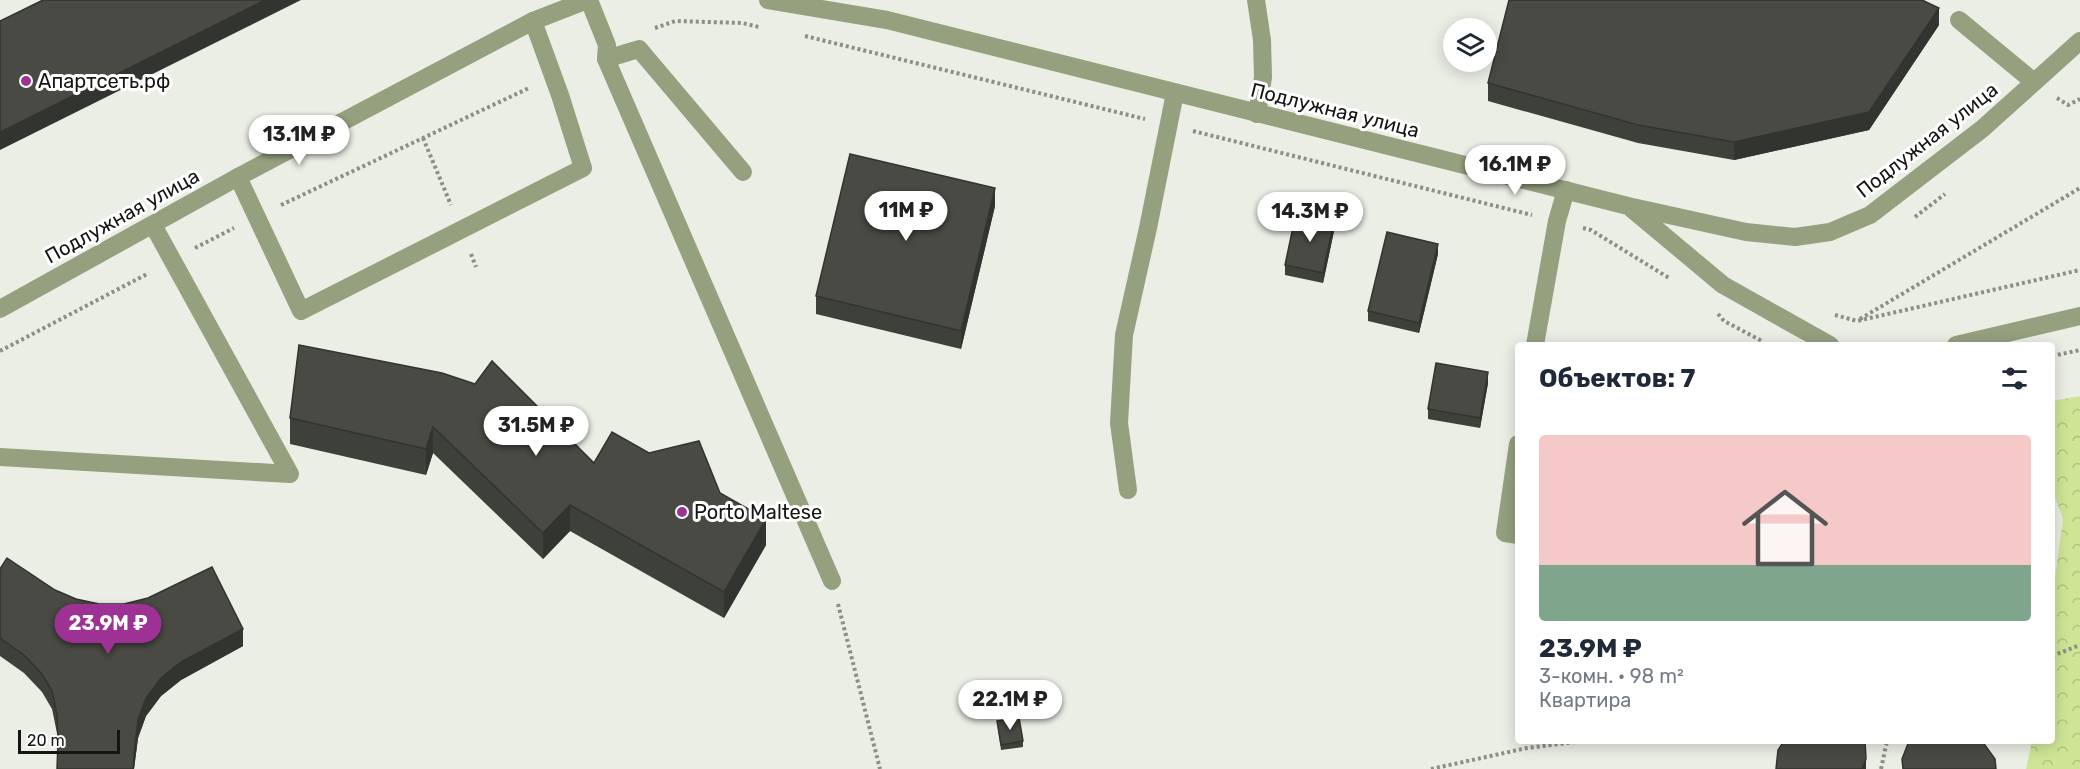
<!DOCTYPE html>
<html lang="ru">
<head>
<meta charset="utf-8">
<style>
	:root { --surface:#fff; --page:#f2f2f3; --text:#1f2937; --muted:#747a83; --accent:#9e3294 }
	body { margin:0; font-family:Rubik,sans-serif; background:var(--page); color:var(--text); height:100vh; display:flex; flex-direction:column; font-size:22px; white-space:nowrap }
	* { box-sizing:border-box; margin:0 }
	p { font-size:20px; color:var(--muted) }
	.icon { flex:none; width:33px; height:33px; fill:none; stroke:currentColor; stroke-width:2; stroke-linecap:round; stroke-linejoin:round }
	.map { position:relative; flex:1; overflow:hidden }
	.panel { position:absolute; left:1515px; top:342px; width:540px; height:402px; display:flex; flex-direction:column; background:var(--surface); border-radius:6px; box-shadow:0 3px 15px #0003 }
	.panel>* { flex:none }
	.tools { position:absolute; left:1443px; top:18px; display:grid; gap:12px }
	.tools a { display:grid; place-items:center; width:54px; height:54px; border-radius:50%; background:var(--surface); box-shadow:0 3px 15px #0003; font-size:30px }
	.scale { position:absolute; left:18px; bottom:15px; width:102px; box-sizing:border-box; padding-left:6px; border:3px solid #151613; border-top:0; font-size:16px; line-height:21px; white-space:nowrap; color:#151613; -webkit-text-stroke:4px #fff; paint-order:stroke }
	.price { position:absolute; translate:-50% -51px; padding:0 14px; border-radius:21px; background:#fff; color:#222; font-size:20px; line-height:39px; filter:drop-shadow(0 2px 3px #0008) }
	.price::after { content:''; position:absolute; left:50%; top:36px; width:18px; height:14px; margin-left:-9px; background:inherit; clip-path:polygon(0 0,100% 0,50% 100%) }
	.price.on { background:var(--accent); color:#fff }
	ul { padding:0; list-style:none }
	li { display:grid; align-content:center; gap:12px; height:318px; padding:0 24px }
	li span { display:grid; place-items:center; height:186px; border-radius:6px; color:#555 }
	li>.icon { margin-inline-start:auto }
	span .icon { width:108px; height:108px; fill:#fffc; stroke-width:1 }
	li b { font-size:26px }
	h2 { display:flex; justify-content:space-between; align-items:center; height:72px; padding:0 24px; font-size:26px }
	.map>svg:first-child { display:block }
</style>
</head>
<body>
<div class="map">
<svg width="2080" height="769" viewBox="0 0 2080 769">
	<defs>
		<pattern id="park-crowns" width="20" height="18" patternUnits="userSpaceOnUse" patternTransform="scale(1.5)"><rect width="20" height="18" fill="#cee596"/><path d="M2 6a3 3 0 1 1 6 0M12 15a3 3 0 1 1 6 0" fill="none" stroke="#b0c480"/></pattern>
	</defs>
	<rect width="100%" height="100%" fill="#eaeee4"/>
	<path fill="url(#park-crowns)" d="M 2080,396 L 2080,769 L 2026,769 L 2032,741 L 2052,741 L 2052,601 L 2063,519 L 2052,489 L 2052,401 Z"/>
	<g fill="none" stroke-linecap="round" stroke-linejoin="round">
		<g stroke="#8c8e87" stroke-width="4" stroke-dasharray="3 3" stroke-linecap="butt">
			<path d="M 655,28 L 675,21 L 742,23 L 759,27"/>
			<path d="M 805,36 L 1145,119"/>
			<path d="M 2057,98 L 2068,105 L 2080,99"/>
			<path d="M 1193,131 L 1532,215"/>
			<path d="M 423,138 L 451,205"/>
			<path d="M 281,205 L 529,88"/>
			<path d="M 1915,217 L 1945,194"/>
			<path d="M 1583,228 L 1591,230 L 1669,278"/>
			<path d="M 195,248 L 234,228"/>
			<path d="M 471,254 L 476,267"/>
			<path d="M 1718,314 L 1724,321 L 1762,341"/>
			<path d="M 1835,315 L 1857,321 L 2080,270"/>
			<path d="M 1860,319 L 2080,188"/>
			<path d="M 0,351 L 149,273"/>
			<path d="M 2052,356 L 2080,350"/>
			<path d="M 838,604 L 880,769"/>
			<path d="M 2052,656 L 2080,645"/>
			<path d="M 1431,769 L 1527,748 L 1583,741"/>
			<path d="M 1881,769 L 1887,741"/>
		</g>
		<g stroke="#95a07f" stroke-width="18">
			<path d="M 589,0 L 607,45 L 606,59 L 832,581"/>
			<path d="M 768,0 L 887,20 L 1628,206 L 1746,232 L 1795,237 L 1830,232 L 1870,215 L 1982,129 L 2080,41"/>
			<path d="M 1256,0 L 1262,40 L 1263,77 L 1257,114"/>
			<path d="M 1959,20 L 2034,82"/>
			<path d="M 606,59 L 639,49 L 743,172"/>
			<path d="M 238,177 L 301,311 L 583,168 L 560,95 L 533,21"/>
			<path d="M 1632,209 L 1723,285 L 1830,345"/>
			<path d="M 0,309 L 238,177 L 533,21 L 587,0"/>
			<path d="M 1535,345 L 1557,221 L 1566,190"/>
			<path d="M 1956,345 L 2080,316"/>
			<path d="M 1518,444 L 1505,533 L 1518,535"/>
			<path d="M 0,457 L 290,474 L 153,225"/>
			<path d="M 1128,490 L 1119,423 L 1124,335 L 1148,228 L 1175,93"/>
		</g>
	</g>
	<g fill="#3e403a">
		<path d="M 1939,25 L 1869,130 L 1734,160 L 1638,143 L 1488,101 L 1488,83 Z"/>
		<path d="M 995,206 L 961,349 L 816,314 L 816,296 Z"/>
		<path d="M 1334,231 L 1323,283 L 1285,275 L 1285,265 Z"/>
		<path d="M 1438,254 L 1419,333 L 1368,321 L 1368,311 Z"/>
		<path d="M 299,345 L 594,463 L 649,453 L 720,493 L 766,545 L 724,618 L 570,531 L 543,559 L 433,453 L 426,475 L 290,444 L 290,418 Z"/>
		<path d="M 1488,383 L 1480,428 L 1428,419 L 1428,409 Z"/>
		<path d="M 0,569 L 55,590 L 76,599 L 243,646 L 181,680 L 161,696 L 146,716 L 138,738 L 134,769 L 57,769 L 58,751 L 57,733 L 52,709 L 42,692 L 24,673 L 0,656 Z"/>
		<path d="M 997,721 L 1023,741 L 1023,747 L 1001,750 Z"/>
	</g>
	<g fill="#32342f">
		<path d="M 265,0 L 301,0 L 0,150 L 0,132 Z"/>
		<path d="M 1939,8 L 1939,25 L 1869,130 L 1734,160 L 1734,142 Z"/>
		<path d="M 995,188 L 995,206 L 961,349 L 961,331 Z"/>
		<path d="M 1334,221 L 1334,231 L 1323,283 L 1323,273 Z"/>
		<path d="M 1438,244 L 1438,254 L 1419,333 L 1419,323 Z"/>
		<path d="M 1488,372 L 1488,383 L 1480,428 L 1480,418 Z"/>
		<path d="M 433,427 L 433,453 L 426,475 L 426,449 Z"/>
		<path d="M 570,505 L 570,531 L 543,559 L 543,533 Z"/>
		<path d="M 766,519 L 766,545 L 724,618 L 724,592 Z"/>
		<path d="M 243,629 L 243,646 L 181,680 L 161,696 L 146,716 L 138,738 L 134,769 L 133,769 L 135,744 L 138,720 L 146,698 L 161,678 L 181,662 Z"/>
		<path d="M 1866,759 L 1866,769 L 1862,769 Z"/>
	</g>
	<g fill="#484a43" stroke="#32342f" stroke-width="1.5">
		<path d="M 43,0 L 265,0 L 0,132 L 0,21 Z"/>
		<path d="M 1509,0 L 1922,0 L 1939,8 L 1869,112 L 1734,142 L 1638,125 L 1488,83 Z"/>
		<path d="M 850,154 L 995,188 L 961,331 L 816,296 Z"/>
		<path d="M 1296,213 L 1334,221 L 1323,273 L 1285,265 Z"/>
		<path d="M 1387,232 L 1438,244 L 1419,323 L 1368,311 Z"/>
		<path d="M 299,345 L 442,373 L 475,384 L 492,361 L 594,463 L 612,432 L 649,453 L 699,441 L 720,493 L 766,519 L 724,592 L 570,505 L 543,533 L 433,427 L 426,449 L 290,418 Z"/>
		<path d="M 1436,363 L 1488,372 L 1480,418 L 1428,409 Z"/>
		<path d="M 7,558 L 55,590 L 76,599 L 99,604 L 124,604 L 148,598 L 212,567 L 243,629 L 181,662 L 161,678 L 146,698 L 138,720 L 135,744 L 133,769 L 57,769 L 58,741 L 57,715 L 52,691 L 42,674 L 24,655 L 0,638 L 0,569 Z"/>
		<path d="M 1019,718 L 1023,741 L 1001,745 L 997,721 Z"/>
		<path d="M 1784,741 L 1865,741 L 1866,759 L 1862,769 L 1776,769 L 1778,750 Z"/>
		<path d="M 1909,741 L 1982,741 L 1995,759 L 1996,769 L 1903,769 L 1902,759 Z"/>
	</g>
	<g fill="#9e3294" stroke="#fff" stroke-width="2">
		<circle cx="26" cy="81" r="6"/>
		<circle cx="682" cy="512" r="6"/>
	</g>
	<g text-anchor="middle" stroke-width="6" stroke-linejoin="round" paint-order="stroke">
		<g font-size="20" fill="#151613" stroke="#fff" text-anchor="start">
			<text x="38" y="88">Апартсеть.рф</text>
			<text x="694" y="519">Porto Maltese</text>
		</g>
		<g font-size="20" fill="#151613" stroke="#fff">
			<text transform="translate(1335 110) rotate(14)" y="7">Подлужная улица</text>
			<text transform="translate(1927 140) rotate(-38)" y="7">Подлужная улица</text>
			<text transform="translate(122 216) rotate(-29)" y="7">Подлужная улица</text>
		</g>
	</g>
</svg>
<div class="tools">
<a><svg class="icon" aria-label="layers" viewBox="0 0 24 24"><path d="M12 4l9 5-9 5-9-5zM3 14l9 5 9-5"/></svg></a>
</div>
<div class="scale">20 m</div>
<b class="price" style="left:299px;top:166px">13.1M ₽</b>
<b class="price" style="left:1515px;top:196px">16.1M ₽</b>
<b class="price" style="left:906px;top:242px">11M ₽</b>
<b class="price" style="left:1310px;top:243px">14.3M ₽</b>
<b class="price" style="left:536px;top:457px">31.5M ₽</b>
<b class="price on" style="left:108px;top:655px">23.9M ₽</b>
<b class="price" style="left:1010px;top:731px">22.1M ₽</b>
<section class="panel">
<h2>Объектов: 7<svg class="icon" aria-label="filters" viewBox="0 0 24 24"><path d="M4 7h16M4 17h16"/><circle cx="9" cy="7" r="2"/><circle cx="15" cy="17" r="2"/></svg></h2>
<ul>
<li><span style="background:linear-gradient(#f6c9c9 70%,#7fa58c 0)"><svg class="icon" aria-label="home" viewBox="0 0 24 24"><path d="M3 11l9-7 9 7M6 9v11h12V9"/></svg></span><div><b>23.9M ₽</b><p>3-комн. · 98 m²</p><p>Квартира</p></div></li>
</ul>
</section>
</div>
</body>
</html>
